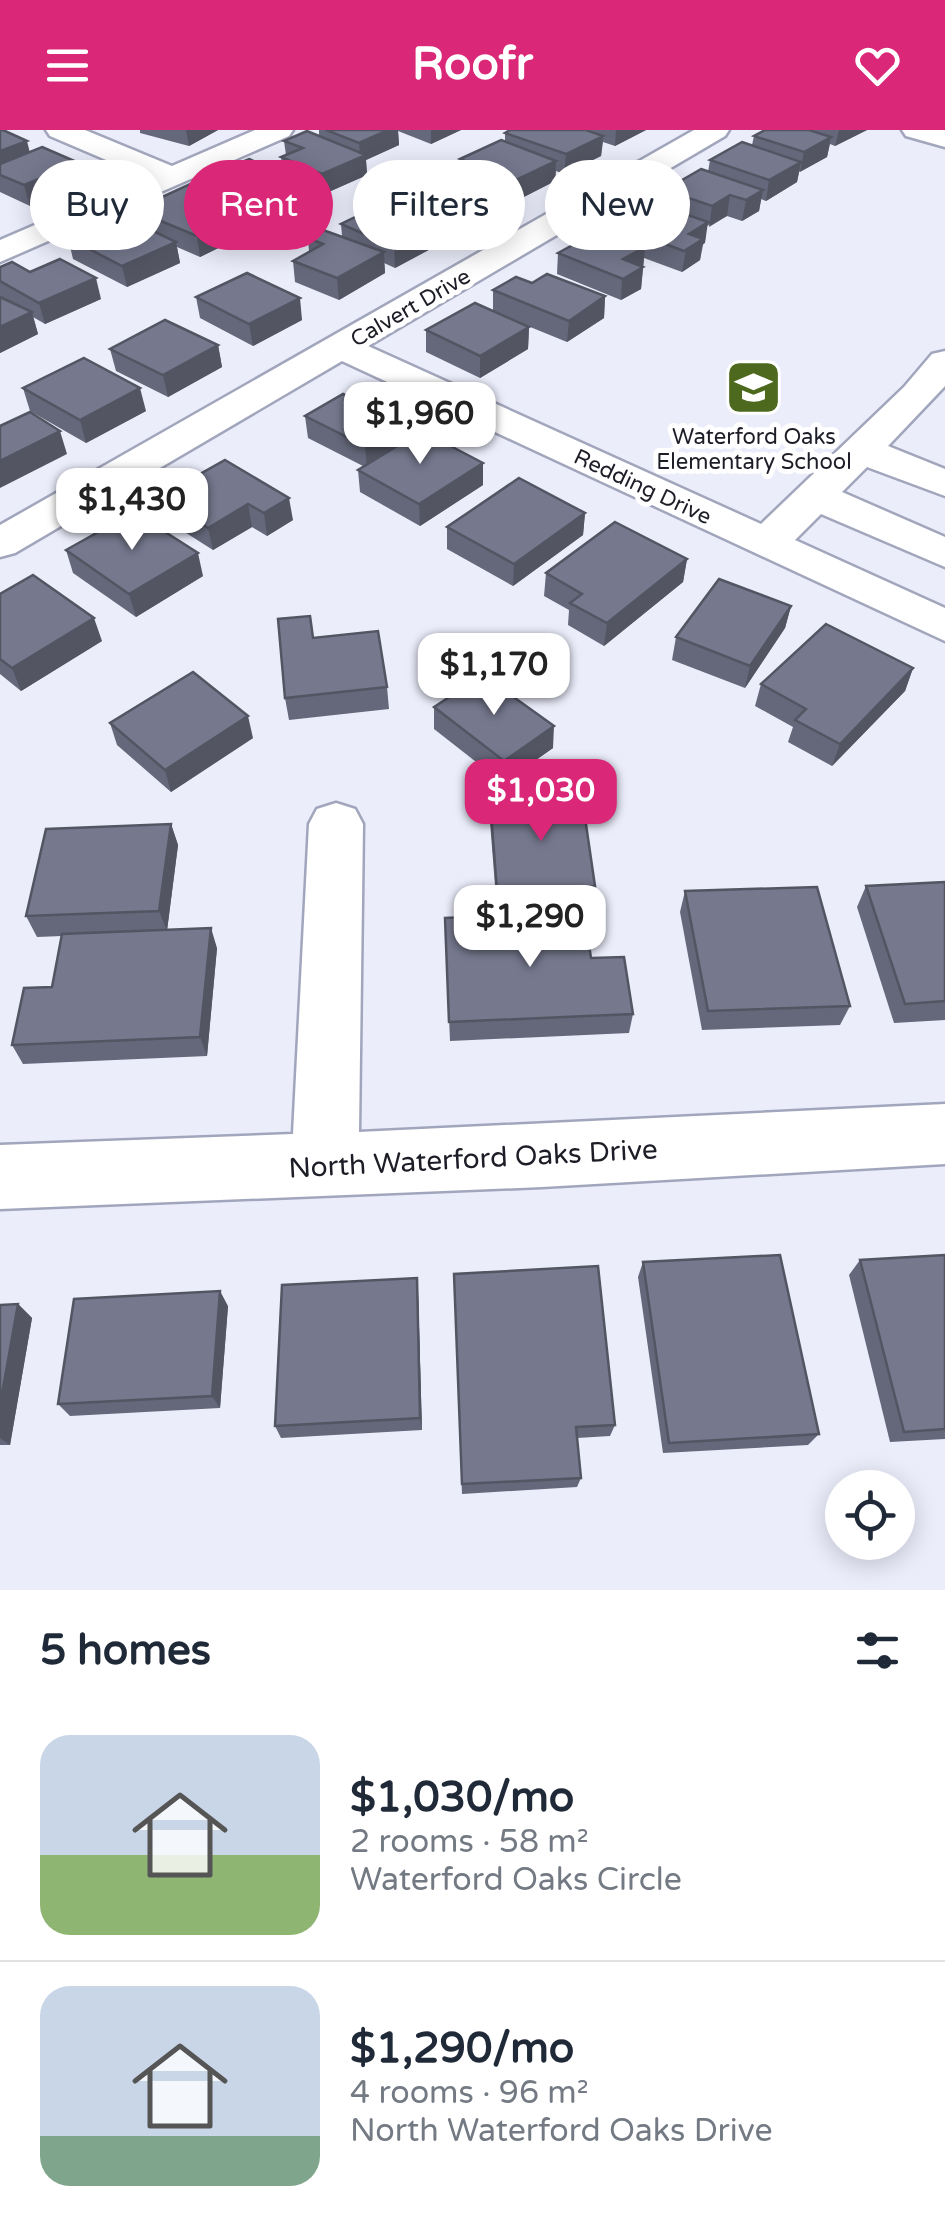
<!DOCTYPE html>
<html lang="en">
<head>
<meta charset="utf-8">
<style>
	:root { --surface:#fff; --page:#f6f6f7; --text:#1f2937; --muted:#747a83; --line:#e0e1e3; --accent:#db2777 }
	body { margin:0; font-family:"Varela Round",sans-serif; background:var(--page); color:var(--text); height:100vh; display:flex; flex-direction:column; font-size:38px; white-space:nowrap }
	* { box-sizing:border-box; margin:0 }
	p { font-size:32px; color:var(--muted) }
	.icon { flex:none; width:55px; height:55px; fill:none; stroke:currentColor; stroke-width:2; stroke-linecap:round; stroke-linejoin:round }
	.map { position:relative; height:1460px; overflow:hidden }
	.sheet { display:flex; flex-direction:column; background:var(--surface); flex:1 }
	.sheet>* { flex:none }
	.banner { position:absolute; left:30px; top:30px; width:885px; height:90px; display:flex; gap:20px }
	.tools { position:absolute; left:825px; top:1340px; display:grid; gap:20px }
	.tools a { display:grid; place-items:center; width:90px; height:90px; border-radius:50%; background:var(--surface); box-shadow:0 5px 25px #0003; font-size:50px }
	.price { position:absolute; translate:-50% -85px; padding:0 22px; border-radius:20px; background:#fff; color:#222; font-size:32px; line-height:65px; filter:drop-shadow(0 2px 5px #0008) }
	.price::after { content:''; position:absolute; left:50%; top:60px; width:30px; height:22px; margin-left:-15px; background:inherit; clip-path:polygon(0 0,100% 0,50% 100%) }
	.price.current { background:var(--accent); color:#fff }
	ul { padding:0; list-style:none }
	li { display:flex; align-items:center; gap:30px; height:250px; padding:0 40px }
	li+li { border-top:2px solid var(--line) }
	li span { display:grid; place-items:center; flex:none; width:280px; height:200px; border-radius:30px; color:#555 }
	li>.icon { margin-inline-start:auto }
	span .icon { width:120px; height:120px; fill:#fffc; stroke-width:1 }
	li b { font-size:42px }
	h2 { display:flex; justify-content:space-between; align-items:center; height:120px; padding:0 40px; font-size:42px }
	.pill { padding:0 35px; border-radius:45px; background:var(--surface); box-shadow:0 5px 25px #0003; font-size:35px; line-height:90px }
	.pill.current { background:var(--accent); color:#fff }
	header { display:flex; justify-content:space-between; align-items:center; height:130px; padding:0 40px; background:var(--accent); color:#fff; font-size:45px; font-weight:700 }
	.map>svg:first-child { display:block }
</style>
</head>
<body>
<header><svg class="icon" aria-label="menu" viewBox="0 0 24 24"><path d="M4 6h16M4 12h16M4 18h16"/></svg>Roofr<svg class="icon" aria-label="heart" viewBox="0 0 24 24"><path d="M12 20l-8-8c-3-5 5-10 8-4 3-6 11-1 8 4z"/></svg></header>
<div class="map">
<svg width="945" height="1460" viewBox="0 0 945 1460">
	<rect width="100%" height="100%" fill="#ebedfb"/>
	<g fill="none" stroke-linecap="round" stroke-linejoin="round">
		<defs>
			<g id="minor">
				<path d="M 46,0 L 85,0 L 172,36 L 255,0 L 293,0 L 289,6 L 0,132 L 0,110 L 146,47 L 50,6 Z"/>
				<path d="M 694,0 L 729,0 L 725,6 L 368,216 L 761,394 L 904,257 L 932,224 L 945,221 L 945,256 L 888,316 L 945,339 L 945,366 L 867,337 L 842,362 L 945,407 L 945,437 L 821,384 L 795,410 L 945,478 L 945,511 L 342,231 L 15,423 L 0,427 L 0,395 Z"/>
				<path d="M 902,0 L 945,0 L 945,17 L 906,6 Z"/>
				<path d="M 336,673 L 355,679 L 363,694 L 359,1002 L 945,974 L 945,1034 L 542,1057 L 0,1079 L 0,1015 L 293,1004 L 309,694 L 317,679 Z"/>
			</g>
		</defs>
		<use href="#minor" stroke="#a2a6bc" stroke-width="5"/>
		<use href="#minor" fill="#fff" fill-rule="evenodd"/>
	</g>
	<g fill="#65687a">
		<path d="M 0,0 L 30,22 L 84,53 L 30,76 L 0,62 Z"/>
		<path d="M 140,0 L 218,0 L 189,16 L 140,3 Z"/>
		<path d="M 319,0 L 461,0 L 431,14 L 398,1 L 399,15 L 366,30 L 367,45 L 324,64 L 285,48 L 287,64 L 278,68 L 280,81 L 256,91 L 254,90 L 255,100 L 200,127 L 177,117 L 180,133 L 127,157 L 73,129 L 68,108 L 137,93 L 134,80 L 205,60 L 203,48 L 283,43 L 281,27 L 286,25 L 284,11 L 319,7 Z"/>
		<path d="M 510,0 L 646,0 L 615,16 L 603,12 L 601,26 L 564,44 L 556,41 L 555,51 L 516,71 L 460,49 L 460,29 L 505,12 L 505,3 Z"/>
		<path d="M 765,0 L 867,0 L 835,16 L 830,14 L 827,27 L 799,42 L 797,52 L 766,71 L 761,69 L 759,81 L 742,91 L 727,86 L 707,96 L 700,130 L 682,142 L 644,128 L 641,159 L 621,170 L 557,144 L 558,123 L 605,102 L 606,92 L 663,76 L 665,60 L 708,42 L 710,30 L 752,15 L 754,6 Z"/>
		<path d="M 392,60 L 495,64 L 495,85 L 454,105 L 438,99 L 438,115 L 395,138 L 384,133 L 385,143 L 339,170 L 295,152 L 293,131 L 309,122 L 308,108 L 342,106 L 341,94 L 393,76 Z"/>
		<path d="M 0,137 L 30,142 L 101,169 L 45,194 L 33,187 L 38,204 L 0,223 Z"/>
		<path d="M 532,153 L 605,166 L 604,188 L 567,212 L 513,190 L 529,197 L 528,219 L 480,248 L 426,222 L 426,200 L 493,181 L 493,160 Z"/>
		<path d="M 196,167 L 302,190 L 253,216 L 200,188 Z"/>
		<path d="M 218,215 L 222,237 L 168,267 L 116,241 L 110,219 Z"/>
		<path d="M 23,258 L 146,281 L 86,313 L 30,281 Z"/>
		<path d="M 305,286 L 402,292 L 403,312 L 483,333 L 483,355 L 420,396 L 360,362 L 358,340 L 363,336 L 308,308 Z"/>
		<path d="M 225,330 L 293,390 L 267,406 L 252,397 L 213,420 L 164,389 L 159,367 Z"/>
		<path d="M 585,383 L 583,405 L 513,456 L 447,419 L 447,397 Z"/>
		<path d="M 66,420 L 203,446 L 136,487 L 73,443 Z"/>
		<path d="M 687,429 L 683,452 L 604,516 L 568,495 L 569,480 L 544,466 L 546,443 Z"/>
		<path d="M 0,464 L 102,511 L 21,561 L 0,544 Z"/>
		<path d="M 791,476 L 785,498 L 745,558 L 672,530 L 676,507 Z"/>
		<path d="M 313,508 L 387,557 L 389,579 L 289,590 L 285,568 Z"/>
		<path d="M 913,538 L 905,561 L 832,636 L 788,612 L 793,597 L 755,576 L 761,554 Z"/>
		<path d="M 434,577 L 553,618 L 503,653 L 434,599 Z"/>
		<path d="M 110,593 L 253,608 L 171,662 L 117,615 Z"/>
		<path d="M 490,671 L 595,756 L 593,777 L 497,781 L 490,692 Z"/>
		<path d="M 171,694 L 178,715 L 167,800 L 217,818 L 207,926 L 23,934 L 12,915 L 52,857 L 62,806 L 37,807 L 26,786 Z"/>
		<path d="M 945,752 L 945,890 L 894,893 L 857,777 L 866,756 Z"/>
		<path d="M 685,761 L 850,876 L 840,895 L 702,900 L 680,782 Z"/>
		<path d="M 445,788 L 591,828 L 633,884 L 629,903 L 450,911 Z"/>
		<path d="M 945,1125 L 945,1309 L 890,1312 L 849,1145 L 860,1130 Z"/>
		<path d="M 643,1132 L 819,1304 L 808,1315 L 663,1323 L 638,1147 Z"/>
		<path d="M 454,1144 L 615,1295 L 610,1306 L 577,1308 L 581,1348 L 577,1357 L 462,1364 Z"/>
		<path d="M 418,1162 L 422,1300 L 281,1308 L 275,1296 Z"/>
		<path d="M 18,1174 L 32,1188 L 10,1315 L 0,1315 L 0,1175 Z"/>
		<path d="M 228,1176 L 220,1278 L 70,1286 L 58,1274 Z"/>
	</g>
	<g fill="#535563">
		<path d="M 186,0 L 218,0 L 189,16 Z"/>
		<path d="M 388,0 L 398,0 L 399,15 L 366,30 L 367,45 L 324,64 L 322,44 L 360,27 L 359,13 Z"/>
		<path d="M 431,0 L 461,0 L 431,14 Z"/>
		<path d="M 616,0 L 646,0 L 615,16 Z"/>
		<path d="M 839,0 L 867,0 L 835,16 Z"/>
		<path d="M 603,6 L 601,26 L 564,44 L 566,24 Z"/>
		<path d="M 831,7 L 827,27 L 800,42 L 804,22 Z"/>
		<path d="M 27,11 L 32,31 L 0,43 L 0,21 Z"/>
		<path d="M 556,31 L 555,51 L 516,71 L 516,50 Z"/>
		<path d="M 801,32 L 797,52 L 766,71 L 769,50 Z"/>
		<path d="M 79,33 L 84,53 L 30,76 L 24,55 Z"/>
		<path d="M 284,44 L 287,64 L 278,68 L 280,81 L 256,91 L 254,70 L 262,53 Z"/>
		<path d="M 763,60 L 759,81 L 742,91 L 746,70 Z"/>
		<path d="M 495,64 L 495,85 L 454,105 L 453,85 Z"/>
		<path d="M 730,65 L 727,86 L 709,97 L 712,76 Z"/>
		<path d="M 252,79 L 255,100 L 200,127 L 197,106 Z"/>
		<path d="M 708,92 L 705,113 L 702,115 L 700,130 L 682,142 L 689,104 Z"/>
		<path d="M 438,94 L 438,115 L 395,138 L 394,117 Z"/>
		<path d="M 176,112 L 180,133 L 127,157 L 122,136 Z"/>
		<path d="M 645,117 L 641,159 L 621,170 L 623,129 Z"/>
		<path d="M 384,122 L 385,143 L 339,170 L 337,148 Z"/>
		<path d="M 96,148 L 101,169 L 45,194 L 39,173 Z"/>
		<path d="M 605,166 L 604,188 L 567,212 L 569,191 Z"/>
		<path d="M 300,168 L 302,190 L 253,216 L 249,194 Z"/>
		<path d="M 32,182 L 38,204 L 0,223 L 0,197 Z"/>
		<path d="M 529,197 L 528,219 L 480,248 L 480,226 Z"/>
		<path d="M 218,215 L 222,237 L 168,267 L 163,245 Z"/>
		<path d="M 140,258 L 146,281 L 86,313 L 80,290 Z"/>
		<path d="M 402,292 L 403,314 L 367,338 L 365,316 Z"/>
		<path d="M 60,301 L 67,324 L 0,358 L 0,331 Z"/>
		<path d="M 483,333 L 483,355 L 420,396 L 419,374 Z"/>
		<path d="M 289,368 L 293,390 L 267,406 L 264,383 Z"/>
		<path d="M 248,374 L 252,397 L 213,420 L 208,398 Z"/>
		<path d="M 585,383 L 583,405 L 513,456 L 514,434 Z"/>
		<path d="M 198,423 L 203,446 L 136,487 L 129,464 Z"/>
		<path d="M 687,429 L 683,452 L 604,516 L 607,493 Z"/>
		<path d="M 791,476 L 785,498 L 745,558 L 750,536 Z"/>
		<path d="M 94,488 L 102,511 L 21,561 L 12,538 Z"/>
		<path d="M 913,538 L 905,561 L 832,636 L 840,614 Z"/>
		<path d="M 248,586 L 253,608 L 171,662 L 165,640 Z"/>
		<path d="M 554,596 L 553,618 L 503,653 L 504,631 Z"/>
		<path d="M 171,694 L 178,715 L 167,801 L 159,781 Z"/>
		<path d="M 211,798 L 217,818 L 207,926 L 200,907 Z"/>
		<path d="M 417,1148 L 418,1162 L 422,1300 L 420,1288 Z"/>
		<path d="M 220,1161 L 228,1176 L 220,1278 L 212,1266 Z"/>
		<path d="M 18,1174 L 32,1188 L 10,1315 L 0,1308 L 0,1275 Z"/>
	</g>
	<g fill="#76798e" stroke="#535563" stroke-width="2.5">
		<path d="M 0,0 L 3,0 L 27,11 L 0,21 Z"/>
		<path d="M 326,0 L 388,0 L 359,13 Z"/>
		<path d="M 510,0 L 586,0 L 603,6 L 566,24 L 505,3 Z"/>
		<path d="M 765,0 L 809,0 L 831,7 L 804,22 L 754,6 Z"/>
		<path d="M 307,1 L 366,25 L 322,44 L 281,27 L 303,18 L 284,11 Z"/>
		<path d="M 501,10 L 556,31 L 516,50 L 460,29 Z"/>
		<path d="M 742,12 L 801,32 L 769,50 L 710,30 Z"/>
		<path d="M 42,17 L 79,33 L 24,55 L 0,45 L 0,34 Z"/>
		<path d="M 249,29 L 284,44 L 262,53 L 277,60 L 254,70 L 203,48 Z"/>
		<path d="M 701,39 L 763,60 L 746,70 L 730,65 L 712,76 L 665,60 Z"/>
		<path d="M 434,40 L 495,64 L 453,85 L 392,60 Z"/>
		<path d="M 190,54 L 252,79 L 197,106 L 134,80 Z"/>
		<path d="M 645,70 L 708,92 L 689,104 L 703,109 L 684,121 L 606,92 Z"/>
		<path d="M 384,73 L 438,94 L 394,117 L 341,94 Z"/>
		<path d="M 122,86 L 176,112 L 122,136 L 68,108 Z"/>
		<path d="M 323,100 L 384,122 L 337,148 L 293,131 L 323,114 L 308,108 Z"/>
		<path d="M 600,100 L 645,117 L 623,129 L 643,137 L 623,149 L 558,123 Z"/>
		<path d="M 60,129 L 96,148 L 39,173 L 0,151 L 0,137 L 12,132 L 30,142 Z"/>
		<path d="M 247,143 L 300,168 L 249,194 L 196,167 Z"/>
		<path d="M 547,144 L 605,166 L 569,191 L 493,160 L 516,147 L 532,153 Z"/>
		<path d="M 0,167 L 32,182 L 0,197 Z"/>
		<path d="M 475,173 L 529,197 L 480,226 L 426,200 Z"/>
		<path d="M 165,190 L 218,215 L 163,245 L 110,219 Z"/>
		<path d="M 84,228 L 140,258 L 80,290 L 23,258 Z"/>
		<path d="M 343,264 L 402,292 L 365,316 L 305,286 Z"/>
		<path d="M 30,282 L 60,301 L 0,331 L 0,296 Z"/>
		<path d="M 422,301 L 483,333 L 419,374 L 358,340 Z"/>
		<path d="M 225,330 L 289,368 L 264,383 L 248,374 L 208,398 L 159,367 Z"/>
		<path d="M 519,348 L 585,383 L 514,434 L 447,397 Z"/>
		<path d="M 134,382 L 198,423 L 129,464 L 66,420 Z"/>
		<path d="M 615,392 L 687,429 L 607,493 L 570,473 L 582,464 L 546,443 Z"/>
		<path d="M 33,445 L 94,488 L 12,538 L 0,529 L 0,464 Z"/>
		<path d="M 719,449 L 791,476 L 750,536 L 676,507 Z"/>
		<path d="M 310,486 L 313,508 L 378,501 L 387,557 L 285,568 L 278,489 Z"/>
		<path d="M 826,494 L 913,538 L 840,614 L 795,590 L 806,579 L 761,554 Z"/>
		<path d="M 193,542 L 248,586 L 165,640 L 110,593 Z"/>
		<path d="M 483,545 L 554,596 L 504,631 L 434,577 Z"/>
		<path d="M 582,667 L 595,756 L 497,760 L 490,670 Z"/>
		<path d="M 171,694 L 159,781 L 26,786 L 46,699 Z"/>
		<path d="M 945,752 L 945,871 L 905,874 L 866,756 Z"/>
		<path d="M 817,757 L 850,876 L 708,881 L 685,761 Z"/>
		<path d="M 584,782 L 591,828 L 624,827 L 633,884 L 449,892 L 445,788 Z"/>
		<path d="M 211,798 L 200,907 L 12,915 L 24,858 L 52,857 L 62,804 Z"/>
		<path d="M 780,1125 L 819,1304 L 669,1313 L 643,1132 Z"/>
		<path d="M 945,1125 L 945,1299 L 904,1302 L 860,1130 Z"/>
		<path d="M 598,1136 L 615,1295 L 576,1297 L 581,1348 L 462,1354 L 454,1144 Z"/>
		<path d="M 417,1148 L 420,1288 L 275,1296 L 282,1155 Z"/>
		<path d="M 220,1161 L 212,1266 L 58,1274 L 74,1169 Z"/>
		<path d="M 18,1174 L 0,1275 L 0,1175 Z"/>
	</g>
	<defs>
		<symbol id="school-square" viewBox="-11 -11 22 22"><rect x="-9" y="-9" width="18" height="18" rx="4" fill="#4c691d" stroke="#fff"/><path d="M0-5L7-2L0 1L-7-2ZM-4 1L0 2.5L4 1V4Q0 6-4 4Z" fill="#fff"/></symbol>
	</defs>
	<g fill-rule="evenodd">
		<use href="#school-square" x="722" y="226" width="63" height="63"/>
	</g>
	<g text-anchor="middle" stroke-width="10" stroke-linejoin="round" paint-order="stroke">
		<g font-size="22" fill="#1c1d26" stroke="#fff">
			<text transform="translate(410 177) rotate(-30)" y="8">Calvert Drive</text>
			<text transform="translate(643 356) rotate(25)" y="8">Redding Drive</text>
		</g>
		<g font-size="22" fill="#1c1d26" stroke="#fff">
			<text x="754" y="314">Waterford Oaks<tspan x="754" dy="25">Elementary School</tspan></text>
		</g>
		<g font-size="28" fill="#1c1d26" stroke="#fff">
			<text transform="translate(473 1028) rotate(-3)" y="10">North Waterford Oaks Drive</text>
		</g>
	</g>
</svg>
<div class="tools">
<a><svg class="icon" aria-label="locate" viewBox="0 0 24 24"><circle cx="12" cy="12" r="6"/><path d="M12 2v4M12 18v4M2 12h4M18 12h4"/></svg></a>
</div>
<b class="price" style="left:420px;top:337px">$1,960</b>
<b class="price" style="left:132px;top:423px">$1,430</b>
<b class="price" style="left:494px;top:588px">$1,170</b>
<b class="price current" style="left:541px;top:714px">$1,030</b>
<b class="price" style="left:530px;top:840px">$1,290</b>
<div class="banner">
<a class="pill">Buy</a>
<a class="pill current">Rent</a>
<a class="pill">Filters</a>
<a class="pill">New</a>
</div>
</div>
<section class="sheet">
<h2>5 homes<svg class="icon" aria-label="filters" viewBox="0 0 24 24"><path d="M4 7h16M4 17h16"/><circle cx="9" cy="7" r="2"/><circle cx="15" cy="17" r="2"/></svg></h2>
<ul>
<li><span style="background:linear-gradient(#c9d6e8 60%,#8fb573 0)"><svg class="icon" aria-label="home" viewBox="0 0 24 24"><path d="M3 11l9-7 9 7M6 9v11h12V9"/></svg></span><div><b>$1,030/mo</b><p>2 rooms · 58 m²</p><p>Waterford Oaks Circle</p></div></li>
<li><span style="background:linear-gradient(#c9d6e8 75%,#7fa58c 0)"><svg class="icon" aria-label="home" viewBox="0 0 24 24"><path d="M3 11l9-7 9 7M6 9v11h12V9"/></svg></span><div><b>$1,290/mo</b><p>4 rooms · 96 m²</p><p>North Waterford Oaks Drive</p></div></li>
</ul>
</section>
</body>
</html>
